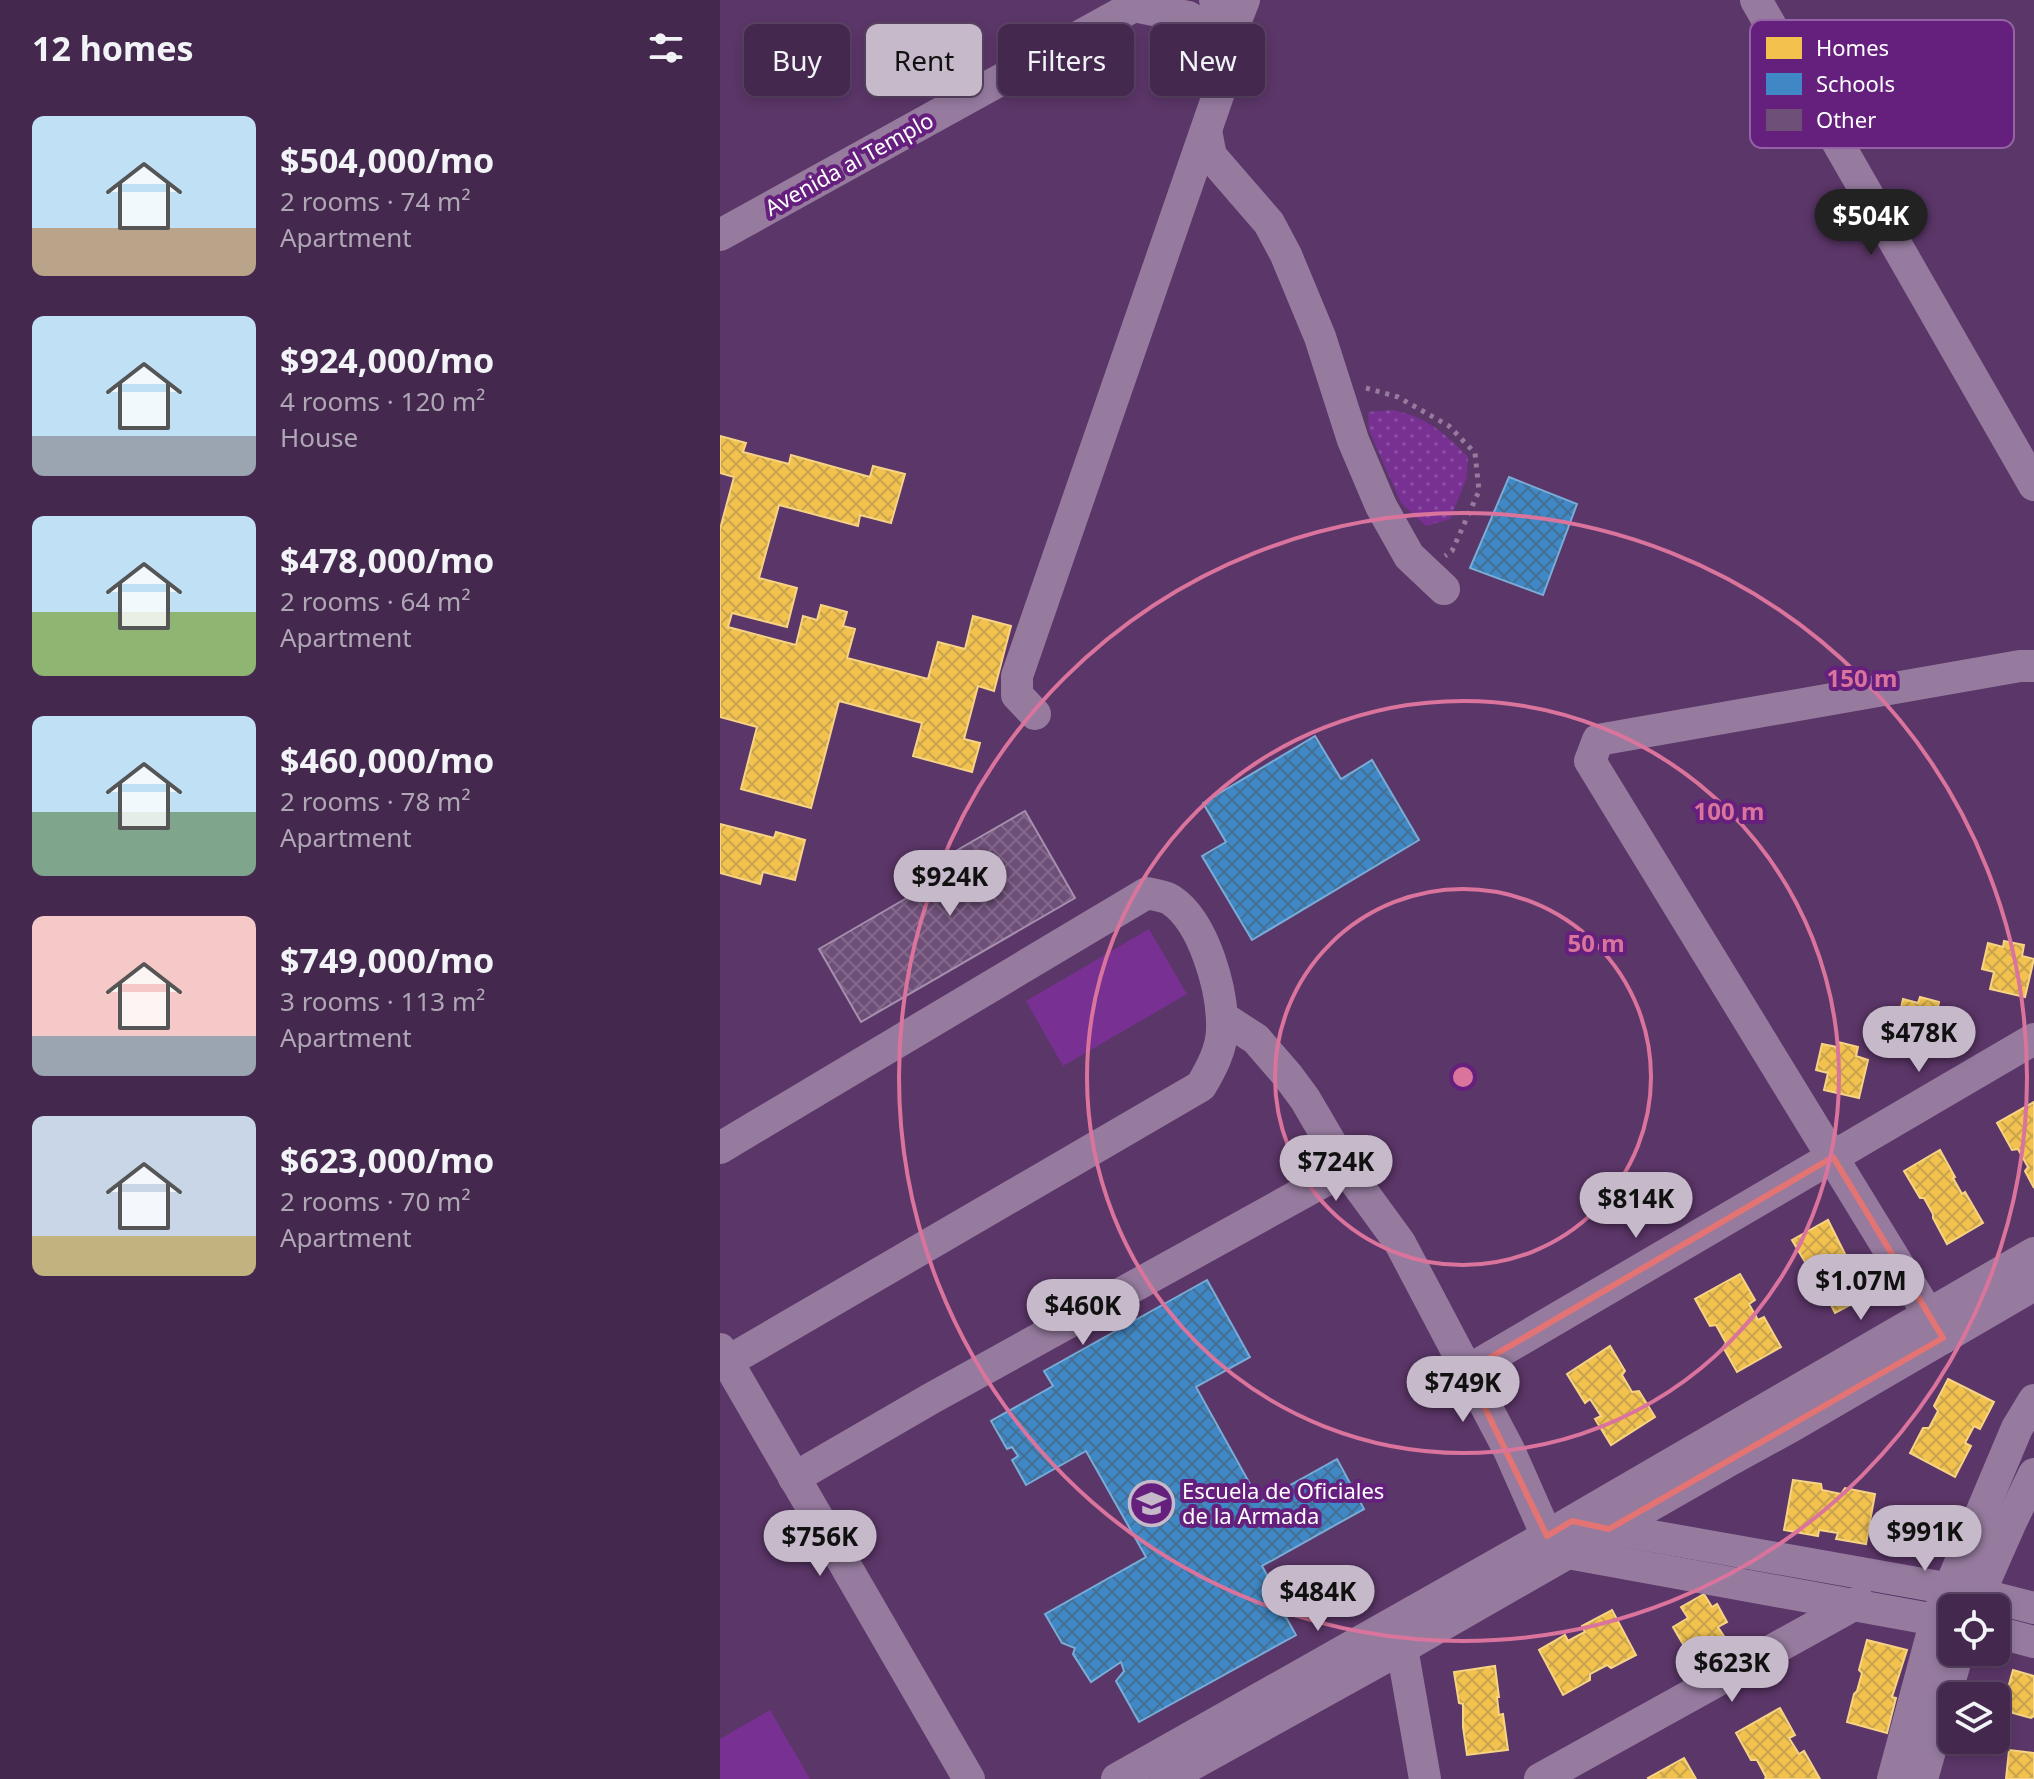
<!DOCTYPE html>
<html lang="en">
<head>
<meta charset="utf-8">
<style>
	:root { --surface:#44284e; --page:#4e3458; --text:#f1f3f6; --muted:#afa6b6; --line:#5c4466; --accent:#c6b9ca }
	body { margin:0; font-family:"Noto Sans",sans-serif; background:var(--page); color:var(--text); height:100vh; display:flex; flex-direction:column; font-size:30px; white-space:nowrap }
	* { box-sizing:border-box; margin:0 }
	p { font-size:26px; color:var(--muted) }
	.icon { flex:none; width:44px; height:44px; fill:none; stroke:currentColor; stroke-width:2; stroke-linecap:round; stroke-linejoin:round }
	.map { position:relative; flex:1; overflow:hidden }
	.sheet { display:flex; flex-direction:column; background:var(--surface); width:720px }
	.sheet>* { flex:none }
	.banner { position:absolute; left:24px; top:24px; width:760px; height:72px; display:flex; gap:16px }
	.tools { position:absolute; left:1218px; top:1594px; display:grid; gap:16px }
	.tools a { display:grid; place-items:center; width:72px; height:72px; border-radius:12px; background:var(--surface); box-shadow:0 4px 12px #0003,0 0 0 2px var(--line); font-size:40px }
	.price { position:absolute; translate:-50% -68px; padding:0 18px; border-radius:28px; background:var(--accent); color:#111; font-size:26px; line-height:52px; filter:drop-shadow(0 2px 4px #0008) }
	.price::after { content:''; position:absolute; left:50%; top:48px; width:24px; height:18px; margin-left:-12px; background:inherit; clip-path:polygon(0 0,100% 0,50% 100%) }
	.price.active { background:#222; color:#fff }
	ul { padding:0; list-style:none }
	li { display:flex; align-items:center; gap:24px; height:200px; padding:0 32px }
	li span { display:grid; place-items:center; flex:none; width:224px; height:160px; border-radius:12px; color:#555 }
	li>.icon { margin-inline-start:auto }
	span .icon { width:96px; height:96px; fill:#fffc; stroke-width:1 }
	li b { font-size:34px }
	h2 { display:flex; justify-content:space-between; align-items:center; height:96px; padding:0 32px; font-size:34px }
	.pill { padding:0 28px; border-radius:12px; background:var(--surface); box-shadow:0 4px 12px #0003,0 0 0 2px var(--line); font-size:28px; line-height:72px }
	.pill.active { background:var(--accent); color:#111 }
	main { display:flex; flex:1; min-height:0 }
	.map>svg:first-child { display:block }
</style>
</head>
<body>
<main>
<section class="sheet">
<h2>12 homes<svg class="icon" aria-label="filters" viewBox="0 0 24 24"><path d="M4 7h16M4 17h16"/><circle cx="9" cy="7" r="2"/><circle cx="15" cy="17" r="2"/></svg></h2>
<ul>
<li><span style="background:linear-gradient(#bfe0f5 70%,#b9a48a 0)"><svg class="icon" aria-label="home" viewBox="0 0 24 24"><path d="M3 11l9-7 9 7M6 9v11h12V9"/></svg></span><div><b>$504,000/mo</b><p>2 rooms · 74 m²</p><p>Apartment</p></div></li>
<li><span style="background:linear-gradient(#bfe0f5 75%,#9aa5b1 0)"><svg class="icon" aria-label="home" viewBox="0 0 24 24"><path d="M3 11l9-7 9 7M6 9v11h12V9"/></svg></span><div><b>$924,000/mo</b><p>4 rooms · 120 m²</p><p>House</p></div></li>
<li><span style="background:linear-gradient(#bfe0f5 60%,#8fb573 0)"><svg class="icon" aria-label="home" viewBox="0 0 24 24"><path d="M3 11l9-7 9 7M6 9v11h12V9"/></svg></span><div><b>$478,000/mo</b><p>2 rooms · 64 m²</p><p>Apartment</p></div></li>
<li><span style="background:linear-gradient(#bfe0f5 60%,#7fa58c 0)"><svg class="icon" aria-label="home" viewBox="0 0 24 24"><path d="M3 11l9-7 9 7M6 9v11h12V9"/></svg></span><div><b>$460,000/mo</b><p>2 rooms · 78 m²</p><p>Apartment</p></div></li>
<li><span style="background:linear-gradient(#f6c9c9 75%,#9aa5b1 0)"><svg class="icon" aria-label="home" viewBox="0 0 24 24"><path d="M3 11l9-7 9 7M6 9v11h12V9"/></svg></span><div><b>$749,000/mo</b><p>3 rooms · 113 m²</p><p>Apartment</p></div></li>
<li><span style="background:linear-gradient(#c9d6e8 75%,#c2b280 0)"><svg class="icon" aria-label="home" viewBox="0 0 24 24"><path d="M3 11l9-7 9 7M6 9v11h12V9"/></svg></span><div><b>$623,000/mo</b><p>2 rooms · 70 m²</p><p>Apartment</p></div></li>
</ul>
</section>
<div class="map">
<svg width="1314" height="1779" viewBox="0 0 1314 1779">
	<defs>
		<pattern id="green-dots" width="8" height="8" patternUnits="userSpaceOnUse" patternTransform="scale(2)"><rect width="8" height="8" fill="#783193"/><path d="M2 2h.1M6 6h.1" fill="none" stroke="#8c50a3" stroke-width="1.8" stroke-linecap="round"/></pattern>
		<pattern id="homes-cross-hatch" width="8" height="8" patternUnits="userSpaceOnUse" patternTransform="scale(2)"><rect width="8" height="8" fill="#f2c14e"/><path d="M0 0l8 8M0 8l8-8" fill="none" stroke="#c8a44e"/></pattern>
		<pattern id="schools-cross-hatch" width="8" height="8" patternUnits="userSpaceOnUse" patternTransform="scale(2)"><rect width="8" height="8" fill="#3f88c5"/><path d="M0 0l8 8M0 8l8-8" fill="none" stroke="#447095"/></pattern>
		<pattern id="building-cross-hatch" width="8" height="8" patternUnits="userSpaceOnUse" patternTransform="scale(2)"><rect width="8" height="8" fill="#6e4f78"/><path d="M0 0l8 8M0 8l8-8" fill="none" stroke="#84698c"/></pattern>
	</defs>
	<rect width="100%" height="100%" fill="#5b3668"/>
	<path fill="url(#green-dots)" d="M 672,410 C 707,417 723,432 748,457 L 746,480 L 730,519 L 706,526 L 681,503 L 649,430 L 648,412 Z"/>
	<g fill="#783193">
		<path d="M 429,929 L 467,994 L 343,1066 L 306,1001 Z"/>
		<path d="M 50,1710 L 90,1779 L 0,1779 L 0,1739 Z"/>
	</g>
	<g fill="url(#homes-cross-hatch)" stroke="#f6d483" stroke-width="2">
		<path d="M 0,436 L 26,443 L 23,452 L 69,464 L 71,455 L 150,477 L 153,466 L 185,474 L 171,523 L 140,515 L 138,526 L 59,505 L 39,578 L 77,588 L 67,627 L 12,613 L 8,627 L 76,645 L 83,616 L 97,620 L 101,605 L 127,612 L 123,626 L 135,629 L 127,658 L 208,679 L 218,642 L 245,649 L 253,616 L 291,626 L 274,691 L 258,686 L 244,739 L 260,743 L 252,772 L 193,756 L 202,723 L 119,701 L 91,808 L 21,789 L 37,727 L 0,717 L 0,529 L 14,477 L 0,473 Z"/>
		<path d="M 0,824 L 54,838 L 56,832 L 85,840 L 75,880 L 43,872 L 40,884 L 0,873 Z"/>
		<path d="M 1284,941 L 1304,945 L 1302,956 L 1314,959 L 1305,997 L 1270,989 L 1274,972 L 1262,969 L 1268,943 L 1283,947 Z"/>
		<path d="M 1200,997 L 1219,1002 L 1217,1012 L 1229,1015 L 1220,1054 L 1185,1045 L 1189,1028 L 1177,1025 L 1183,999 L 1198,1003 Z"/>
		<path d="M 1118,1042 L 1138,1047 L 1136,1056 L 1148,1060 L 1139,1098 L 1104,1090 L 1108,1073 L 1096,1070 L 1102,1044 L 1117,1047 Z"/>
		<path d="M 1314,1102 L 1314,1188 L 1305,1171 L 1308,1167 L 1298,1149 L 1292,1150 L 1277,1123 Z"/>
		<path d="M 1220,1150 L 1235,1177 L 1233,1178 L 1242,1194 L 1245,1192 L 1263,1223 L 1227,1244 L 1213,1218 L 1213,1214 L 1204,1198 L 1200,1198 L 1184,1171 Z"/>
		<path d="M 1108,1220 L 1130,1264 L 1133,1262 L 1151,1294 L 1115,1313 L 1092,1268 L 1088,1267 L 1072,1240 Z"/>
		<path d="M 1020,1274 L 1035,1300 L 1029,1304 L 1038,1320 L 1044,1317 L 1061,1347 L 1017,1372 L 1003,1347 L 1006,1343 L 996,1325 L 990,1326 L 975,1299 Z"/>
		<path d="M 890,1346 L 905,1371 L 902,1375 L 912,1392 L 919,1391 L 935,1417 L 891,1445 L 875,1419 L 881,1416 L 874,1405 L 870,1399 L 865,1403 L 847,1374 Z"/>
		<path d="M 1228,1379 L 1274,1402 L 1260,1429 L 1254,1426 L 1245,1443 L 1251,1446 L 1235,1477 L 1190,1453 L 1203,1428 L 1209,1428 L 1218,1411 L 1214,1406 Z"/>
		<path d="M 1073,1480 L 1101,1484 L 1102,1490 L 1121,1494 L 1125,1488 L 1155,1494 L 1146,1544 L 1116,1539 L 1118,1533 L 1099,1530 L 1098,1536 L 1064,1530 Z"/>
		<path d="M 984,1594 L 992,1607 L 997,1604 L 1007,1622 L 998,1627 L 1005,1638 L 971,1658 L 953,1627 L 968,1618 L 961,1607 Z"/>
		<path d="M 892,1610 L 916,1655 L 891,1668 L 887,1665 L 870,1674 L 870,1680 L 843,1695 L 819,1650 L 845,1635 L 848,1641 L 859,1635 L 865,1632 L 862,1626 Z"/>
		<path d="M 1147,1640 L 1187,1650 L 1172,1697 L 1176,1698 L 1167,1733 L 1127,1722 L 1134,1694 L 1137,1691 L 1142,1673 L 1139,1670 Z"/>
		<path d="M 775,1666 L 779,1697 L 777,1697 L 779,1715 L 783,1714 L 788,1750 L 747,1755 L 743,1727 L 743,1704 L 739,1703 L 734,1672 Z"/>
		<path d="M 1293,1670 L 1314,1676 L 1314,1716 L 1311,1718 L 1282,1710 Z"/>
		<path d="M 1060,1708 L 1075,1735 L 1069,1738 L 1079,1754 L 1084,1751 L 1100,1779 L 1045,1779 L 1046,1777 L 1037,1760 L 1031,1760 L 1016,1733 Z"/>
		<path d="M 1289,1750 L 1314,1753 L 1314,1779 L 1286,1779 Z"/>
		<path d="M 964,1758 L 976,1779 L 929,1779 L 928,1778 Z"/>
	</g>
	<g fill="url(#schools-cross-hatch)" stroke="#79acd6" stroke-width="2">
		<path d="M 789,477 L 857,504 L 823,595 L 750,568 Z"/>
		<path d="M 595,736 L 621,779 L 652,760 L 699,840 L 532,940 L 482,856 L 506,842 L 483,803 Z"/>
		<path d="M 487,1280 L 530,1357 L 476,1387 L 540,1502 L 617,1459 L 644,1509 L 542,1566 L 556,1591 L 575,1581 L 580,1591 L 558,1603 L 576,1635 L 419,1722 L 396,1681 L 404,1671 L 401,1662 L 371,1682 L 353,1654 L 355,1648 L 342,1643 L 325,1614 L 426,1557 L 366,1451 L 306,1485 L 292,1460 L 298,1456 L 292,1447 L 287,1449 L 271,1421 L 333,1386 L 324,1371 Z"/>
	</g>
	<path fill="url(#building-cross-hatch)" stroke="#a58fad" stroke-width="2" d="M 305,811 L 355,898 L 141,1022 L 99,949 L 228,874 L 220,860 Z"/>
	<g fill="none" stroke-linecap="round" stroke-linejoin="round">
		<path stroke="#967b9f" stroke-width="5" stroke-dasharray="4 6" stroke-linecap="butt" d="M 646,388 L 678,397 L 729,426 L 755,453 L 759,491 L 732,551 L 725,556"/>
		<g stroke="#967b9f" stroke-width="32">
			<path d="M 1036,0 L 1314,485"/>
			<path d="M 414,6 L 468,17 L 489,28 L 505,49"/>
			<path d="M 506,46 L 524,0"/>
			<path d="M 486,131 L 491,156 L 549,223 L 566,255 L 600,337 L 633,440 L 661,506 L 689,556 L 724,589"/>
			<path d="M 0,235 L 425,0"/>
			<path d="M 315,714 L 297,695 L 297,676 L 504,78 C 505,52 506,24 495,0"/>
			<path d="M 502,1017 L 536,1039 L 568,1076 L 585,1099 L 626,1169 L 680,1243 L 789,1450 L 827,1536 L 848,1553 L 1232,1623"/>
			<path d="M 0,1148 L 427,893 C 435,895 445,896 451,900 C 484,922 503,990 502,1029 C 502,1049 491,1069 481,1086 L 7,1362"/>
			<path d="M 1223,1338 L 870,761 L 878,740 L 1300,666 L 1314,666"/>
			<path d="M 0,1349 L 249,1779"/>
			<path d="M 747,1371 L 1314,1039"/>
			<path d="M 74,1478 L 212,1398 L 626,1169"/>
			<path d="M 881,1527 L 1259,1594 L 1314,1608"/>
			<path d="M 1253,1608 L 1290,1524 L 1314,1474"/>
			<path d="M 679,1631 L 705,1779"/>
			<path d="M 1276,1632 L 1314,1642"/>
			<path d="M 397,1779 L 827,1536 L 1314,1253"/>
			<path d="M 446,1779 L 682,1648 L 1008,1461 L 1072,1426 L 1314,1285"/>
			<path d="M 820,1779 L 1139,1602"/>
			<path d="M 1173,1779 L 1216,1620 L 1297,1428 L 1314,1400"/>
			<path d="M 1202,1779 L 1238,1652"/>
		</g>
	</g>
	<path fill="none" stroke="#e47373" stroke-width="6" stroke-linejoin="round" d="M 1113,1157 L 1223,1338 L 889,1529 L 852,1521 L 827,1536 L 747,1371 Z"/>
	<g fill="none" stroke="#da749d" stroke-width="4">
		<circle cx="743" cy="1077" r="188"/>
		<circle cx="743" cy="1077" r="376"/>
		<circle cx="743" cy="1077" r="564"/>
	</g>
	<defs>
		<symbol id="school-ring" viewBox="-11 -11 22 22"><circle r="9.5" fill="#65207e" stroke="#c6b9ca" stroke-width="1.5"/><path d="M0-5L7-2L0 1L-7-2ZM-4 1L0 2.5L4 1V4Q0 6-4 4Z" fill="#c6b9ca"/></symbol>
	</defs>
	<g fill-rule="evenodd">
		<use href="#school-ring" x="406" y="1478" width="51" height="51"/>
	</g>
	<g text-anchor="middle" stroke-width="8" stroke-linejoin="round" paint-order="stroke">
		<g font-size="22" fill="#fff" stroke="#65207e">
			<text transform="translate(129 164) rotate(-29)" y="8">Avenida al Templo</text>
		</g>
		<g font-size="22" fill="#fff" stroke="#65207e" text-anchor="start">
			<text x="462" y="1499">Escuela de Oficiales<tspan x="462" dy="25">de la Armada</tspan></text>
		</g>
	</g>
	<rect x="1030" y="20" width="264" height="128" rx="12" fill="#65207e" stroke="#9363a5" stroke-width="2"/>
	<rect x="1046" y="37" width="36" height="22" fill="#f2c14e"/>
	<rect x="1046" y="73" width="36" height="22" fill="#3f88c5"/>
	<rect x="1046" y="109" width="36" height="22" fill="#6e4f78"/>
	<g font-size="22" fill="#fff">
		<text x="1096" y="56">Homes</text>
		<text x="1096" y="92">Schools</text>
		<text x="1096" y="128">Other</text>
	</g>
	<circle cx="743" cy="1077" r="12" fill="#da749d" stroke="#65207e" stroke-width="4"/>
	<g font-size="24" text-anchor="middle" font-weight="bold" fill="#da749d" stroke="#65207e" stroke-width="8" stroke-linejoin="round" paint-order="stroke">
		<text x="1142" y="687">150 m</text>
		<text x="1009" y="820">100 m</text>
		<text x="876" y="952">50 m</text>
	</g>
</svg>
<div class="tools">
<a><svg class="icon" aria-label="locate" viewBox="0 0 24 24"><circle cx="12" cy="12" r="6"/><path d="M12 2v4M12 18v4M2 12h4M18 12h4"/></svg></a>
<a><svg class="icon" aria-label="layers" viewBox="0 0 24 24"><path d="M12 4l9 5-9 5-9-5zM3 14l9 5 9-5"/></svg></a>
</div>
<b class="price active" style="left:1151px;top:257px">$504K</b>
<b class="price" style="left:230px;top:918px">$924K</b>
<b class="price" style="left:1199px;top:1074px">$478K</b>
<b class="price" style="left:616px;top:1203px">$724K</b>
<b class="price" style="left:916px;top:1240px">$814K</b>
<b class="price" style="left:1141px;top:1322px">$1.07M</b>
<b class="price" style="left:363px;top:1347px">$460K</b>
<b class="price" style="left:743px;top:1424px">$749K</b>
<b class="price" style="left:1205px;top:1573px">$991K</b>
<b class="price" style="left:100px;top:1578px">$756K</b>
<b class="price" style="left:598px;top:1633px">$484K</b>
<b class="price" style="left:1012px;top:1704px">$623K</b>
<div class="banner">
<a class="pill">Buy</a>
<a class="pill active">Rent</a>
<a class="pill">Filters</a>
<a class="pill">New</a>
</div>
</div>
</main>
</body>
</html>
